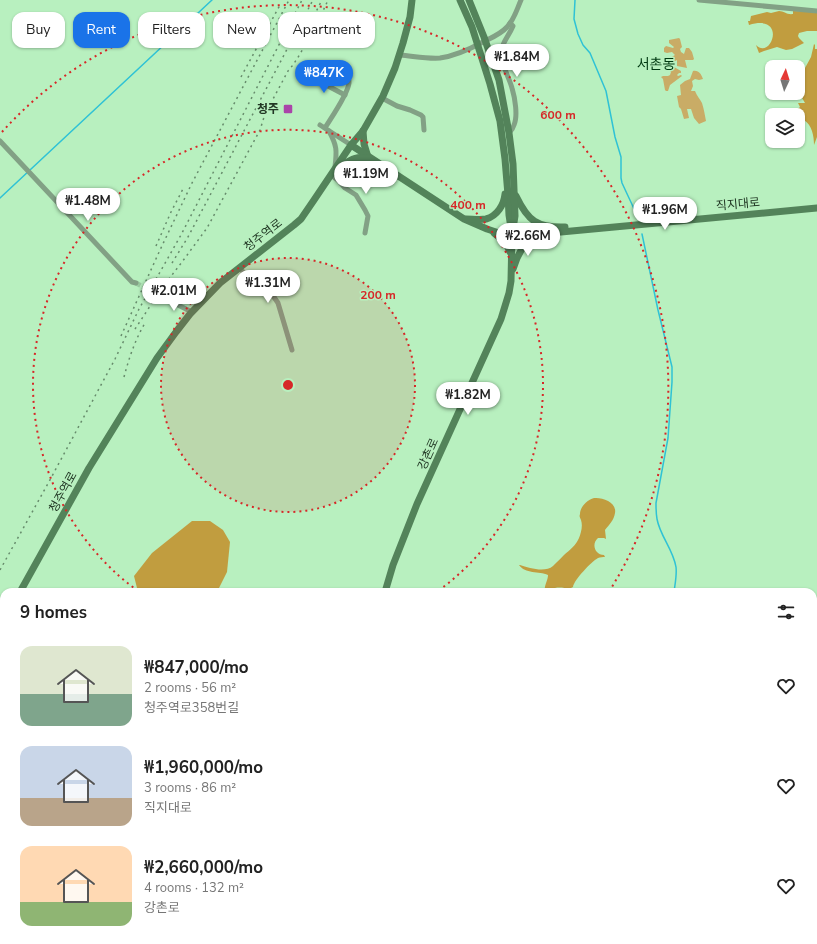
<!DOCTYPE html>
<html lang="en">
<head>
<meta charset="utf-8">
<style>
	:root { --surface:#fff; --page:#f2f2f2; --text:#222; --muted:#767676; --accent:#1a73e8 }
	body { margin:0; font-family:"Nunito Sans","Noto Sans KR",sans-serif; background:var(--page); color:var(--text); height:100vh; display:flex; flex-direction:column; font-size:15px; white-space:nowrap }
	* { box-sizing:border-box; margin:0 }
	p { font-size:13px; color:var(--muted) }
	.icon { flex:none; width:22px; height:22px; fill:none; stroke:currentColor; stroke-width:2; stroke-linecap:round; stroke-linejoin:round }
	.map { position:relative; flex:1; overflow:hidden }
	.side { position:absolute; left:0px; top:588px; width:817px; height:356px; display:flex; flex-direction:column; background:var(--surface); border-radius:12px 12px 0 0; box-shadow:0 1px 3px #0004 }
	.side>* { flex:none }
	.guide { position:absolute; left:12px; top:12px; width:400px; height:36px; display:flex; gap:8px }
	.needle { width:26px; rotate:4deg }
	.fabs { position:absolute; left:765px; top:60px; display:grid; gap:8px }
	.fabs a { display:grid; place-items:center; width:40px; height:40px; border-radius:8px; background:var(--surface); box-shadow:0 1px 3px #0004; font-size:20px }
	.price { position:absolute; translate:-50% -34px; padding:0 9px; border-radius:14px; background:#fff; color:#222; font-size:13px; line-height:26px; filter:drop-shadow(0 1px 2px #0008) }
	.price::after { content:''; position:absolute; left:50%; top:24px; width:12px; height:9px; margin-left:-6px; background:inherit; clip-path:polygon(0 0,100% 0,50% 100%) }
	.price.active { background:var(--accent); color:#fff }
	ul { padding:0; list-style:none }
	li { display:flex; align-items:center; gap:12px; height:100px; padding:0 20px }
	li span { display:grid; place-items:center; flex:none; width:112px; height:80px; border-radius:12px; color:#555 }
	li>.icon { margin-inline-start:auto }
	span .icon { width:48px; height:48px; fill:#fffc; stroke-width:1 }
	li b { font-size:17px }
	h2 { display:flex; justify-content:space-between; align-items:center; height:48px; padding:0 20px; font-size:17px }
	.pill { padding:0 14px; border-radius:12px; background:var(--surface); box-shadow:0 1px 3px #0004; font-size:14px; line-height:36px }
	.pill.active { background:var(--accent); color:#fff }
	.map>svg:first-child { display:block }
</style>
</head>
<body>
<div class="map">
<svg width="817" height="944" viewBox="0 0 817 944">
	<rect width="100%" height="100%" fill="#b8f0bf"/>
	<g fill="#c9ac66">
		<path d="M 679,38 L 680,39 L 682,47 L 680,49 L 681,52 L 684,54 L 686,48 L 689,48 L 692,52 L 694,59 L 693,60 L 685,60 L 687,68 L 677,66 L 677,60 L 672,63 L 672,65 L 674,67 L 681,71 L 681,73 L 679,73 L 677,75 L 678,76 L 681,75 L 682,76 L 670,85 L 668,91 L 666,91 L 665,90 L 663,79 L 661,77 L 663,76 L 668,76 L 670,75 L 671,72 L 668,68 L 666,69 L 663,59 L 670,58 L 675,55 L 672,52 L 667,53 L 664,52 L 664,48 L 666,46 L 673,48 L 674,47 L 669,43 L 669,40 Z"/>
		<path d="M 693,71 C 699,70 701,74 703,79 L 699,80 L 695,79 L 692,81 L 693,86 L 691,91 L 695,91 C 697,96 700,99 702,103 C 704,109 705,116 706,121 L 699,124 L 694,118 L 691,109 L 687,109 L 689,118 L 684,119 L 681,109 L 679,107 L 677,96 L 681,95 L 680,85 L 685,81 L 690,79 Z"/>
	</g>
	<g fill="#c19d3f">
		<path d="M 779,11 C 784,11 787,15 793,14 L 793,11 L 817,12 L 817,31 L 807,31 L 799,33 L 798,36 L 799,38 L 804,43 L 792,49 L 786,50 L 777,47 L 764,51 L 759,53 L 756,45 C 771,61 788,13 749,25 L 748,21 L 750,21 L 751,16 L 767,12 L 771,13 Z"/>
		<path d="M 814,44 L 815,45 L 815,49 L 817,49 L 817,137 L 814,145 C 814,136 812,125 804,120 C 802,119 800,118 798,117 L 798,115 L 788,115 C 793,114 796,111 800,107 L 798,103 L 805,103 L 798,91 L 798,77 L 805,68 L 811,57 Z"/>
		<path d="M 594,498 C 602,497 617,502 615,513 C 614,520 609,525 605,530 L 606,539 L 604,538 L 598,538 C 591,544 595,555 604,555 L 605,557 C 603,557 600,557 598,558 C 591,562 574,580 573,587 L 569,589 C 565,588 560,587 555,588 C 551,589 550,591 545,590 C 544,586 548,580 548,575 C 539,571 525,574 519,565 L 520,565 C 529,568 545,573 553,566 C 557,562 561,558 564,555 C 570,550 576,545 579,538 C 581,533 583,526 581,520 C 580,517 579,517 580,514 C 580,507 587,500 594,498 Z"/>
		<path d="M 192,521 L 210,521 L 223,530 L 230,542 L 227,572 L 217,592 L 138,592 L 134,576 L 152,553 Z"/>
		<path d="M 0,751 L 3,753 L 4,755 L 4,901 L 3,901 L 0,889 L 3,844 L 0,843 Z"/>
		<rect x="418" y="940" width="143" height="4"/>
	</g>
	<path fill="#2fc2d5" d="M 568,940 L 637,940 L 635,944 L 571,944 Z"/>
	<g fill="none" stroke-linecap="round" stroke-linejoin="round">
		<g stroke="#2fc2d5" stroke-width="1.5">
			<path d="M 575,0 L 574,19 L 578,34 L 583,45 L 590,53 L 606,91 L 615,137 L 621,157 L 621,178 L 622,183 L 636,213"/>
			<path d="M 0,198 L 212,0"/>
			<path d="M 642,234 L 658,310 L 672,367 L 672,382 L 668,438 L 656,503 C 656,509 656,514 657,519 C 660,536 673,549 676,567 C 677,575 675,584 674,592"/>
		</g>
		<path stroke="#9acba0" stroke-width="5" stroke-dasharray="5 2.5" stroke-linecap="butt" d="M 136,283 L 164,298"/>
		<g stroke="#82a185" stroke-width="5">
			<path d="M 699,0 L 817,11"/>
			<path d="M 400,55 C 413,56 427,59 440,58 C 455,56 470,49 483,42 C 491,38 501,34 507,27 C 514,20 517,9 521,0"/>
			<path d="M 322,63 L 346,77 C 349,80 349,79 349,83 C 348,94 331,118 325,128"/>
			<path d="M 311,77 L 345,95"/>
			<path d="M 382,98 L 397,106 L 410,110 L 421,115 L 423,117 L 424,130"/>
			<path d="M 320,125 L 351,145"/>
			<path d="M 329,131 C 337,146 337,150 335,167"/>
			<path d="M 509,133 C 511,131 513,129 514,125 C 518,116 515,98 512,88 C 509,77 502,67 502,55 C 501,42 508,38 513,26 L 510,23"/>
			<path d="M 0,141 L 132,282 L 136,283"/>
			<path d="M 331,175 L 339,181 L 345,188 L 356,195 L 365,210 L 368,216 L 365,233"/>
			<path d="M 240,268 L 248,278 L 259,275 L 278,303 L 292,350"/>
			<path d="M 164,298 L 192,312"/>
		</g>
		<g stroke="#53835a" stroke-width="7">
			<path d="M 460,0 L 472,27 L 490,84 L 500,121 L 505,159 L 508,195 L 509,215 L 511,228"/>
			<path d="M 363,131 L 364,144 L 368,157"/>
			<path d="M 351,145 L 464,219 L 487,229 L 499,233 L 512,235 L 561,232 L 817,208"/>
			<path d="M 337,168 C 350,161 352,156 368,158"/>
			<path d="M 516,196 C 528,221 537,228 565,227"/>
			<path d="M 466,219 C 472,219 480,220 486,219 C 497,216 504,205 505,194"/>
			<path d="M 494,233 L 506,243 L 510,252"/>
			<path d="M 513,269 L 517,258 L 525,243 L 536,234"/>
			<path d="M 20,592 L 89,468 L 157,358 L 176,332 L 190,314 L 220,283 L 294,225 L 301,219 L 314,200 L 351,145 L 363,131 L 383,96 L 395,68 L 403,43 L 410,17 L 412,0"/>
			<path d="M 385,592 L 393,565 L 417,504 L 501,319 L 509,293 L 511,281 L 512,235 L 515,216 L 513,164 L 509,133 L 499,80 L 484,37 L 469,0"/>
			<path d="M 0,629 L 4,622"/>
			<path d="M 409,944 L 410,940"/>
		</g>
		<g stroke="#1b5629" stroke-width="9">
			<path d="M 0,681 L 4,695"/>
			<path d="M 0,702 L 4,715"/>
			<path d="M 70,940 L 71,944"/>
		</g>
		<g stroke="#668b6b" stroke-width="1.5" stroke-dasharray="2 4" stroke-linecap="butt">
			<path d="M 303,37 L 322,0"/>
			<path d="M 241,77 L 280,5"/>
			<path d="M 156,246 L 171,212 L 184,187"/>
			<path d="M 172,263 L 188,237 L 313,0"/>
			<path d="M 135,329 L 162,288 L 182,262 L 207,228 L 260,130 L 265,114 L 288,71 C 296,62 301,52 307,42 C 314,28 322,14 328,0"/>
			<path d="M 121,336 L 160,250 L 192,183 L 289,0"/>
			<path d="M 124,377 C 129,358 135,340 145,323"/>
			<path d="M 0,570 L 51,478 L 115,359 L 139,309 L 181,235 L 302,0"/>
		</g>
	</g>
	<circle cx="288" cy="385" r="127" fill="#d62828" fill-opacity=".12"/>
	<g fill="none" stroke="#d62828" stroke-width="2" stroke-dasharray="2 4">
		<circle cx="288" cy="385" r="127"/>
		<path d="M138 591A255 255 0 1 1 438 591"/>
		<path d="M2 132A382 382 0 0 1 610 590"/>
	</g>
	<rect fill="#aa45a9" stroke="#b8f0bf" stroke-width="1.5" x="283" y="104" width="10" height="10" rx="2"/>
	<g text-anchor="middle" stroke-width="3" stroke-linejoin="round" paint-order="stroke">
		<g font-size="12" font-weight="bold" fill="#213724" stroke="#b8f0bf" text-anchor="end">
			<text x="279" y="113">청주</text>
		</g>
		<g font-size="12" fill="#213724" stroke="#b8f0bf">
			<text transform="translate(738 204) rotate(-5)" y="4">직지대로</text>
			<text transform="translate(263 235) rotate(-38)" y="4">청주역로</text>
			<text transform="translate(428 454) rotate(-66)" y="4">강촌로</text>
			<text transform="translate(63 492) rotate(-61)" y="4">청주역로</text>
		</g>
		<g font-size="14" fill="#003911" stroke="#b8f0bf">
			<text x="656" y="69">서촌동</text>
		</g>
	</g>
	<circle cx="288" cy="385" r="6" fill="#d62828" stroke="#b8f0bf" stroke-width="2"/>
	<g font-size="12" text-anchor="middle" font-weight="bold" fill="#d62828" stroke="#b8f0bf" stroke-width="3" stroke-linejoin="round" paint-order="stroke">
		<text x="558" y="119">600 m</text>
		<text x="468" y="209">400 m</text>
		<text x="378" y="299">200 m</text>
	</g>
</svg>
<div class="fabs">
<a><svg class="needle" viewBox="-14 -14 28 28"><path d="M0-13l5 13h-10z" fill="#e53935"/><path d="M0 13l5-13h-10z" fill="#767676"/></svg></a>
<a><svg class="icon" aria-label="layers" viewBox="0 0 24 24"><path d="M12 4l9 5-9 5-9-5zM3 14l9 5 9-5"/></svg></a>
</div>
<b class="price" style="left:517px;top:78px">₩1.84M</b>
<b class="price active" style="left:324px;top:94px">₩847K</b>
<b class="price" style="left:366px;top:195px">₩1.19M</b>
<b class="price" style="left:88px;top:222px">₩1.48M</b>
<b class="price" style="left:665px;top:231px">₩1.96M</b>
<b class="price" style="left:528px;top:257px">₩2.66M</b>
<b class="price" style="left:268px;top:304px">₩1.31M</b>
<b class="price" style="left:174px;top:312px">₩2.01M</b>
<b class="price" style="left:468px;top:416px">₩1.82M</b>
<div class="guide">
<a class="pill">Buy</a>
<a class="pill active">Rent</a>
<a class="pill">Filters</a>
<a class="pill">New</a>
<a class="pill">Apartment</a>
</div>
<section class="side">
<h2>9 homes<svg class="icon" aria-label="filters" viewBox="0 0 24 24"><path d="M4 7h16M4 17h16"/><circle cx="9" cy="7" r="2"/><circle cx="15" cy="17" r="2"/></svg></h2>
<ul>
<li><span style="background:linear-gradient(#dfe7d0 60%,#7fa58c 0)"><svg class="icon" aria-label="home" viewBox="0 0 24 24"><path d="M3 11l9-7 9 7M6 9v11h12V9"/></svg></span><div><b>₩847,000/mo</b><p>2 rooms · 56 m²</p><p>청주역로358번길</p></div><svg class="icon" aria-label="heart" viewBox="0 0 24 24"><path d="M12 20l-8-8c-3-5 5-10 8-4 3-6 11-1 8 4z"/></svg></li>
<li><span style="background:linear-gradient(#c9d6e8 65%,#b9a48a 0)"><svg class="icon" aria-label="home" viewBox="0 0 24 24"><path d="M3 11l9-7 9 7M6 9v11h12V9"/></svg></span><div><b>₩1,960,000/mo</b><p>3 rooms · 86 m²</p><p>직지대로</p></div><svg class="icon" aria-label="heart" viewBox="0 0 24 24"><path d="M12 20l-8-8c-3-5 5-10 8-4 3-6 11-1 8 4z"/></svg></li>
<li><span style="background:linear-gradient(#ffd9b3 70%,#8fb573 0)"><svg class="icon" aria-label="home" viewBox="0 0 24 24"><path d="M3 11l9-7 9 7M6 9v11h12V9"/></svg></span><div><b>₩2,660,000/mo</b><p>4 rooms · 132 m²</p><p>강촌로</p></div><svg class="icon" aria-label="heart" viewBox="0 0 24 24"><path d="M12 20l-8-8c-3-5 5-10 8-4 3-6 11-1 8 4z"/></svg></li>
</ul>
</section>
</div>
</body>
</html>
